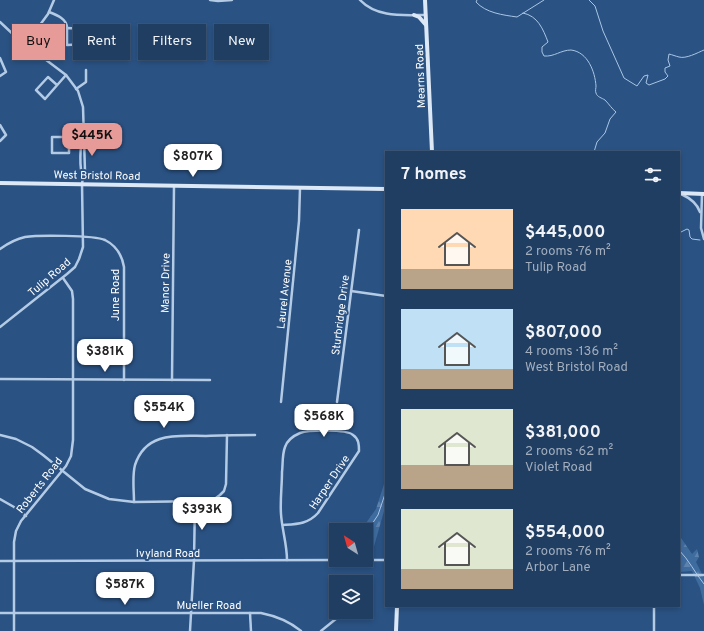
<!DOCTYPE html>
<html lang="en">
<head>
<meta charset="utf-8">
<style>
	:root { --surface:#203e62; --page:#284568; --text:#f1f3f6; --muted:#a2aebe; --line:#3d5777; --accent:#e69b98 }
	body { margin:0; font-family:Overpass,sans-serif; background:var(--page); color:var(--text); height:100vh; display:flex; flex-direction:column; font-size:15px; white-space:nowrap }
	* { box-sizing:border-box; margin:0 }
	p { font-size:13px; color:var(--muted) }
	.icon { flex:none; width:22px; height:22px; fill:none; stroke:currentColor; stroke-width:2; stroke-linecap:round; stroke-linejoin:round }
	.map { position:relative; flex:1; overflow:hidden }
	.drawer { position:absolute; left:385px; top:151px; width:295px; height:456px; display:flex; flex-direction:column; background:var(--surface); border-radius:0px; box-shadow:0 2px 6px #0003,0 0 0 1px var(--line) }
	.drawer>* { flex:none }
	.guide { position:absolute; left:12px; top:24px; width:313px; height:36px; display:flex; gap:8px }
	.needle { width:26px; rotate:323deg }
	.controls { position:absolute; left:329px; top:523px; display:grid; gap:8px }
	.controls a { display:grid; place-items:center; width:44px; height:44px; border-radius:0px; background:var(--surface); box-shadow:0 2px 6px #0003,0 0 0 1px var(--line); font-size:20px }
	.price { position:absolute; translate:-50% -34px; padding:0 9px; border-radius:8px; background:#fff; color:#222; font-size:13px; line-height:26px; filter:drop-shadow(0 1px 2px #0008) }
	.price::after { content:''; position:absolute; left:50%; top:24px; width:12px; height:9px; margin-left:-6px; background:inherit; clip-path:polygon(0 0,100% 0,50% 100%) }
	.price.current { background:var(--accent); color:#111 }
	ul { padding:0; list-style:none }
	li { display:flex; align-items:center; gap:12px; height:100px; padding:0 16px }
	li span { display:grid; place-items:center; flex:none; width:112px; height:80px; border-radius:0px; color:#555 }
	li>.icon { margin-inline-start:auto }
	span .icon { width:48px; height:48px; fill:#fffc; stroke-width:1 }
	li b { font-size:17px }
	h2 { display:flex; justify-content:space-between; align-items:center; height:48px; padding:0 16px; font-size:17px }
	.tag { padding:0 14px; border-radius:0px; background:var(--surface); box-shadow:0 2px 6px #0003,0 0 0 1px var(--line); font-size:14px; line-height:36px }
	.tag.current { background:var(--accent); color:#111 }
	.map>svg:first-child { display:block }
</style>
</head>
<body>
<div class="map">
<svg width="704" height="631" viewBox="0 0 704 631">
	<defs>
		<pattern id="forest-firs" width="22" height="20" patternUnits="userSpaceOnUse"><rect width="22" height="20" fill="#3f6c9f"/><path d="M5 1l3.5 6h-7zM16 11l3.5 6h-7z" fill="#5c82ad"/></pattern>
	</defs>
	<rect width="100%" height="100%" fill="#2a5283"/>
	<g fill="url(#forest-firs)">
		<path d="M 385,481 L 386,481 L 386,504 L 371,557 L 366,557 L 366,530 L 361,530 L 376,509 Z"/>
		<path d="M 679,535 L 692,554 L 697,549 L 699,557 L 696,562 L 704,578 L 704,605 L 700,588 L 692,571 L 679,572 Z"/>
	</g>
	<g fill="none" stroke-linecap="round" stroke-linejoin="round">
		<g stroke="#a9c6e6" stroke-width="1">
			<path d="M 477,0 L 476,2 C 486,13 503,15 517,17 L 544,0"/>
			<path d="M 589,0 L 595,6 L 603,31 L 624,78 L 637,86 L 644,76 L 648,75 L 646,83 L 649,85 L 665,79 L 668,76 L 665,72 L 665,68 L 670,66 L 668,60 L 669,54 C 673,55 675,56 679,57 C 686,59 697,53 704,50"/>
			<path d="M 523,13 C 538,16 543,29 548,42 L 542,47 L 542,52 L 544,56 C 554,57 561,50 571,50 C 588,52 595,72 596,86 C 596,88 595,91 596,93 C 597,97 602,98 605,100 C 609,104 612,109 616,112 L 610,119 L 605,133 L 597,142 L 594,152"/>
			<path d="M 679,233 L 687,229 L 689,230 L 690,237 L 692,239 L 700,240"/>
			<path d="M 366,533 L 378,515 L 386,491"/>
			<path d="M 679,550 C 689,560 695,573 704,584"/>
		</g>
		<g stroke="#b4cbe6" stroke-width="2.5">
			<path d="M 210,0 L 218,1 L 232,0"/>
			<path d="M 360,0 C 377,18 403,15 426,15"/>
			<path d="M 49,12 C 57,15 67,19 67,28"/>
			<path d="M 0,22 L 17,38 L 66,75 L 78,91 L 83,107 L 85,171 L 82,183 L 83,247 L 79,259 L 75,267 L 67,274 L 0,327"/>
			<path d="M 67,28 L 87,29 L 87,44 L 67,45 Z"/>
			<path d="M 26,44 L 48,14 L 54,0"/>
			<path d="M 0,58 L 6,72 L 0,76"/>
			<path d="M 57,85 L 48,77 L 36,90 L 45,99 L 66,75"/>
			<path d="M 76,89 L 86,82 L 86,70"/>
			<path d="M 0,125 L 6,135 L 0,141"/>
			<rect x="52" y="137" width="17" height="16"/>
			<path d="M 69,137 L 83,137"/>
			<path d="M 83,138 C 80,145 79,169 83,176"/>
			<path d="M 681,194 C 690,198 697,203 700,212"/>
			<path d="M 702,194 L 701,228 L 704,239"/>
			<path d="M 0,249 C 7,244 16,239 25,237 C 37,235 94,235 105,240 C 115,245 122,255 124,267 L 124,380"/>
			<path d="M 351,291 L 386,296"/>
			<path d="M 0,379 L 210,380"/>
			<path d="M 172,380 L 174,186"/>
			<path d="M 281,402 L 299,221 L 300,188"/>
			<path d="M 337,402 L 359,230"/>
			<path d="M 0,435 L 16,439 L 32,447 L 43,455 L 85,489 L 109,499 L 134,502 L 209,501 L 213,500 L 220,495 L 224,491 L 226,484 L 227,435"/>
			<path d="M 0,499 L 14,507 L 26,516"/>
			<path d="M 134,502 C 134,490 132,476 135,465 C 146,431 178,436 206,436 C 222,435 239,435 255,435"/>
			<path d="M 283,525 C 297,524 308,524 318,513 L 359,451 C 359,445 359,439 353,435 C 347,429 308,430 300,433 C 293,436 287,441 285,447 C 282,455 283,464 282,472 C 282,486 280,500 281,514 C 282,530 287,544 287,560"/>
			<path d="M 366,560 L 386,560"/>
			<path d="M 0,561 L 336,560"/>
			<path d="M 679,575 L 704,575"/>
			<path d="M 654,606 L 654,631"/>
			<path d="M 0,613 L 261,613 C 276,616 289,621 301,631"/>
			<path d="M 250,613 L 251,631"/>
			<path d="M 14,631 L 14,542 L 16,531 L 21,521 L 66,466 L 71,456 L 73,440 L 73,299 L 72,291 L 63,278"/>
			<path d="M 190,631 L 194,560 L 195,502"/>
			<path d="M 321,631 L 342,614"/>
		</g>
		<g stroke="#dde8f6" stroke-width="4">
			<path d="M 425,0 L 432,152"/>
			<path d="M 414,15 L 419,17 L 426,25"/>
			<path d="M 0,183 L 386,189"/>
			<path d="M 679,193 L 704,194"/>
			<path d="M 396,631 L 397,606"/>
		</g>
	</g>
	<g text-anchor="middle" stroke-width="4" stroke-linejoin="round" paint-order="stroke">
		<g font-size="11" fill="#fff" stroke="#2a5283">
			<text transform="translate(420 76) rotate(-92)" y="4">Mearns Road</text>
			<text transform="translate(97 175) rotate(1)" y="4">West Bristol Road</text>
			<text transform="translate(49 277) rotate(-41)" y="4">Tulip Road</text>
			<text transform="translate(165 283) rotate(-89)" y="4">Manor Drive</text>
			<text transform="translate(284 294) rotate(-84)" y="4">Laurel Avenue</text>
			<text transform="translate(115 295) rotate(-90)" y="4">June Road</text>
			<text transform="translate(340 315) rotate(-83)" y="4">Sturbridge Drive</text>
			<text transform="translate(329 482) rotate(-56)" y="4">Harper Drive</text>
			<text transform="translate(39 485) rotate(-52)" y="4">Roberts Road</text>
			<text x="168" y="557">Ivyland Road</text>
			<text x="209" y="609">Mueller Road</text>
		</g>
	</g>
</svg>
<div class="controls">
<a><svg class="needle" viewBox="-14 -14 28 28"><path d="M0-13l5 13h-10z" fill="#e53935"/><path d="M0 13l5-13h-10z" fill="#a2aebe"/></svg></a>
<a><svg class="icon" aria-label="layers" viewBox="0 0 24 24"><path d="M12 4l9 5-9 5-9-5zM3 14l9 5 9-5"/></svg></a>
</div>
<b class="price current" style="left:92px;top:157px">$445K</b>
<b class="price" style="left:193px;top:178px">$807K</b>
<b class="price" style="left:105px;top:373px">$381K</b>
<b class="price" style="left:164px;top:429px">$554K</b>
<b class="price" style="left:324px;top:438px">$568K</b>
<b class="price" style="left:202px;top:531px">$393K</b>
<b class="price" style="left:125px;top:606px">$587K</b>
<div class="guide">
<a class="tag current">Buy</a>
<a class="tag">Rent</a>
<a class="tag">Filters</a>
<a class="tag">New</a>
</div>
<section class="drawer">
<h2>7 homes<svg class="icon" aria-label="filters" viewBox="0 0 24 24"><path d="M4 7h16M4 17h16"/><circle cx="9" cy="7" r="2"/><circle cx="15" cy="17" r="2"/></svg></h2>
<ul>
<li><span style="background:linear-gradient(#ffd9b3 75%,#b9a48a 0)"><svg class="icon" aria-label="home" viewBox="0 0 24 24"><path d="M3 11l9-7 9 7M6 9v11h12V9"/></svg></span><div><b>$445,000</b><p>2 rooms · 76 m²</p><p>Tulip Road</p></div></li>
<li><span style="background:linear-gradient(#bfe0f5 75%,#b9a48a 0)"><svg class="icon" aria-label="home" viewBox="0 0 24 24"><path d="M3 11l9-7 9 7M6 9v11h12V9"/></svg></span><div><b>$807,000</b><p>4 rooms · 136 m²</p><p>West Bristol Road</p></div></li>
<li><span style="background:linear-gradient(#dfe7d0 70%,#b9a48a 0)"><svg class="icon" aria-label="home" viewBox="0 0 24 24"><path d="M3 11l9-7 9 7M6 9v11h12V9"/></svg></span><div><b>$381,000</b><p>2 rooms · 62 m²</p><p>Violet Road</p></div></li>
<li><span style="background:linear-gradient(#dfe7d0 75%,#b9a48a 0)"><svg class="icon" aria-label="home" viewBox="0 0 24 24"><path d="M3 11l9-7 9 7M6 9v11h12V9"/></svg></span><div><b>$554,000</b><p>2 rooms · 76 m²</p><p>Arbor Lane</p></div></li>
</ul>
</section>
</div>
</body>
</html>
